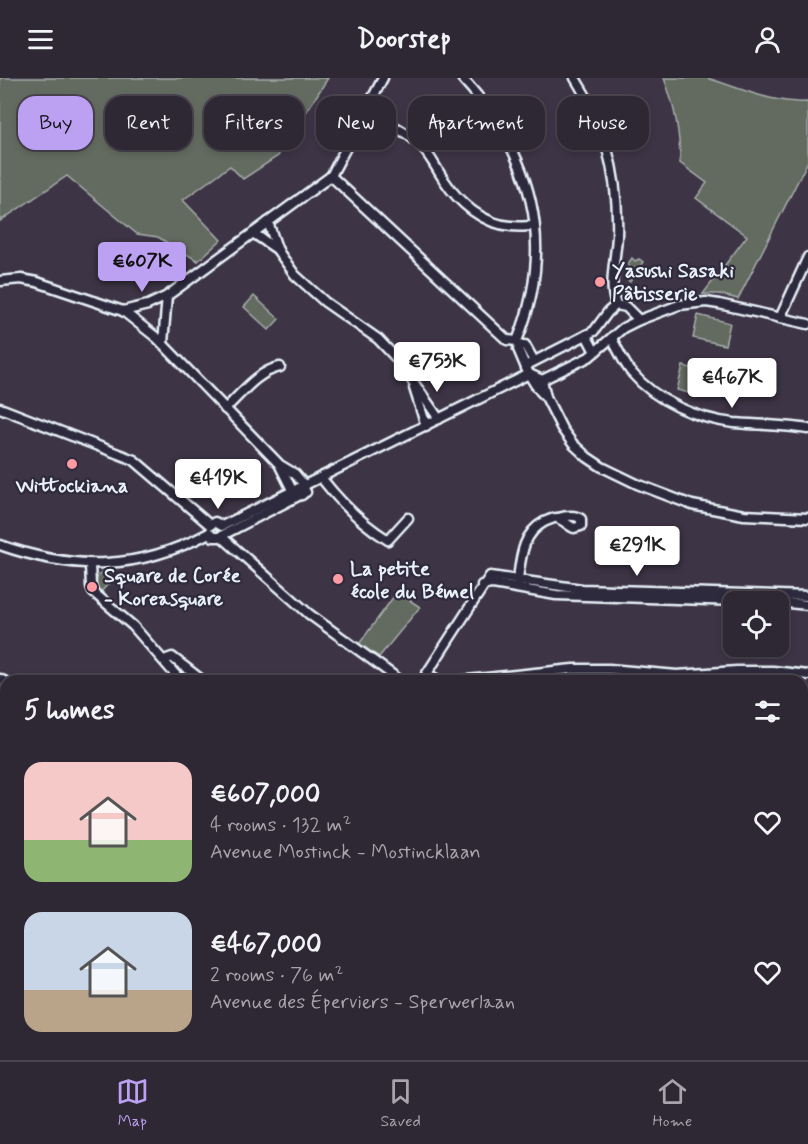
<!DOCTYPE html>
<html lang="en">
<head>
<meta charset="utf-8">
<style>
	:root { --surface:#2e2734; --page:#362f3c; --text:#f1f3f6; --muted:#a7a5ac; --line:#49444f; --accent:#bca0f2 }
	body { margin:0; font-family:Mynerve,sans-serif; background:var(--page); color:var(--text); height:100vh; display:flex; flex-direction:column; font-size:22px; white-space:nowrap }
	* { box-sizing:border-box; margin:0 }
	p { font-size:20px; color:var(--muted) }
	.icon { flex:none; width:33px; height:33px; fill:none; stroke:currentColor; stroke-width:2; stroke-linecap:round; stroke-linejoin:round }
	.map { position:relative; flex:1; overflow:hidden }
	.drawer { position:absolute; left:0px; top:597px; width:808px; height:386px; display:flex; flex-direction:column; background:var(--surface); border-radius:18px 18px 0 0; box-shadow:0 3px 9px #0003,0 0 0 2px var(--line) }
	.drawer>* { flex:none }
	.banner { position:absolute; left:18px; top:18px; width:772px; height:54px; display:flex; gap:12px }
	.controls { position:absolute; left:723px; top:513px; display:grid; gap:12px }
	.controls a { display:grid; place-items:center; width:66px; height:66px; border-radius:12px; background:var(--surface); box-shadow:0 3px 9px #0003,0 0 0 2px var(--line); font-size:30px }
	.price { position:absolute; translate:-50% -51px; padding:0 14px; border-radius:6px; background:#fff; color:#222; font-size:20px; line-height:39px; filter:drop-shadow(0 2px 3px #0008) }
	.price::after { content:''; position:absolute; left:50%; top:36px; width:18px; height:14px; margin-left:-9px; background:inherit; clip-path:polygon(0 0,100% 0,50% 100%) }
	.price.on { background:var(--accent); color:#111 }
	ul { padding:0; list-style:none }
	li { display:flex; align-items:center; gap:18px; height:150px; padding:0 24px }
	li span { display:grid; place-items:center; flex:none; width:168px; height:120px; border-radius:18px; color:#555 }
	li>.icon { margin-inline-start:auto }
	span .icon { width:72px; height:72px; fill:#fffc; stroke-width:1 }
	li b { font-size:26px }
	h2 { display:flex; justify-content:space-between; align-items:center; height:72px; padding:0 24px; font-size:26px }
	.tag { padding:0 21px; border-radius:18px; background:var(--surface); box-shadow:0 3px 9px #0003,0 0 0 2px var(--line); font-size:21px; line-height:54px }
	.tag.on { background:var(--accent); color:#111 }
	header { display:flex; justify-content:space-between; align-items:center; height:78px; padding:0 24px; background:var(--surface); font-size:27px; font-weight:700 }
	.tab-bar { display:flex; justify-content:space-around; align-items:center; height:84px; border-top:2px solid var(--line); background:var(--surface); font-size:16px; color:var(--muted) }
	.tab-bar a { display:grid; justify-items:center; gap:3px }
	.tab-bar .on { color:var(--accent) }
	.map>svg:first-child { display:block }
</style>
</head>
<body>
<header><svg class="icon" aria-label="menu" viewBox="0 0 24 24"><path d="M4 6h16M4 12h16M4 18h16"/></svg>Doorstep<svg class="icon" aria-label="person" viewBox="0 0 24 24"><circle cx="12" cy="8" r="4"/><path d="M4 21q1-7 8-7t8 7"/></svg></header>
<div class="map">
<svg width="808" height="982" viewBox="0 0 808 982">
	<rect width="100%" height="100%" fill="#3d3445"/>
	<filter id="ink" filterUnits="userSpaceOnUse"><feTurbulence type="fractalNoise" baseFrequency=".0167" numOctaves="2"/><feDisplacementMap in="SourceGraphic" scale="12" xChannelSelector="R" yChannelSelector="G"/><feConvolveMatrix kernelMatrix="1 2 1 2 8 2 1 2 1" color-interpolation-filters="sRGB"/></filter>
	<g filter="url(#ink)">
		<g fill="#636b5f" stroke="#a6aeac" stroke-width="1.5">
			<path d="M 0,0 L 328,0 L 278,78 L 243,101 L 230,88 L 183,122 L 221,162 L 198,183 L 158,159 L 137,156 L 67,98 L 0,143 Z"/>
			<path d="M 664,0 C 677,0 695,0 707,0 C 741,10 772,26 808,24 L 808,83 L 738,221 L 719,216 L 703,216 L 747,158 L 696,120 L 707,105 L 680,85 C 680,54 675,30 664,0 Z"/>
			<path d="M 632,180 L 635,183 L 639,181 L 643,184 L 630,204 L 627,202 L 630,190 L 628,186 Z"/>
			<path d="M 254,218 L 279,241 L 269,252 L 244,229 Z"/>
			<path d="M 698,237 L 730,245 L 725,267 L 693,260 Z"/>
			<path d="M 683,288 L 699,292 L 693,316 L 677,312 Z"/>
			<path d="M 109,490 L 110,504 L 100,515 C 92,502 97,496 109,490 Z"/>
			<path d="M 397,514 L 420,529 L 379,579 L 359,566 Z"/>
			<path d="M 6,626 L 6,741 L 0,735 L 0,636 Z"/>
		</g>
		<g fill="none" stroke-linecap="round" stroke-linejoin="round">
			<defs>
				<g id="minor">
					<path d="M 462,0 C 532,76 557,165 517,263"/>
					<path d="M 575,0 C 606,48 619,102 617,158 C 616,180 608,206 616,227"/>
					<path d="M 365,34 C 383,43 403,51 418,65 C 430,76 435,89 444,102 C 459,125 483,146 511,148 C 519,149 527,148 534,148"/>
					<path d="M 331,98 L 507,262 L 517,263 L 519,267 L 525,267 L 534,283"/>
					<path d="M 268,144 L 278,173 L 295,197 L 325,224 L 378,261 L 398,282 L 439,341"/>
					<path d="M 253,155 L 278,172"/>
					<path d="M 0,203 L 21,201 L 37,204 L 123,233 L 148,227 L 167,218 L 331,98 L 383,0"/>
					<path d="M 123,233 L 157,260 L 280,387 L 295,396 L 305,408 L 302,417"/>
					<path d="M 780,240 L 808,179"/>
					<path d="M 586,257 L 595,274"/>
					<path d="M 613,258 L 613,263 C 619,273 624,286 632,295 C 656,323 697,341 734,345 C 759,347 783,347 808,351"/>
					<path d="M 163,265 L 167,218"/>
					<path d="M 519,267 L 518,271 L 526,290"/>
					<path d="M 529,296 L 542,302 L 589,279 L 623,250 L 639,242 L 679,227 L 706,224 L 719,226 L 808,246"/>
					<path d="M 542,302 L 546,319 L 562,351 L 573,366 L 587,379 L 602,389 L 637,406 L 692,427 L 744,437 L 808,440"/>
					<path d="M 414,310 L 426,348"/>
					<path d="M 546,319 C 537,311 531,301 526,290 L 529,286 L 594,253 L 608,234 L 616,227 L 626,229 L 639,242"/>
					<path d="M 0,330 L 134,382 L 210,447"/>
					<path d="M 225,331 C 241,316 258,293 280,289"/>
					<path d="M 280,388 L 293,414"/>
					<path d="M 323,402 C 342,426 362,446 388,462 L 408,440"/>
					<path d="M 210,447 L 215,444 L 222,448 L 226,446 L 529,296"/>
					<path d="M 209,455 L 213,459 L 219,459 L 306,414"/>
					<path d="M 221,458 L 309,536 L 401,603"/>
					<path d="M 0,467 C 74,493 138,493 209,455"/>
					<path d="M 90,487 L 91,508 L 93,514 L 133,548 L 181,603"/>
					<path d="M 482,507 L 493,506 L 556,517 L 768,524"/>
					<path d="M 517,507 C 521,484 520,457 544,444 C 547,443 554,439 557,440 C 562,441 569,448 574,450 L 581,448 L 581,441 C 575,436 565,438 558,440"/>
					<path d="M 778,524 L 808,527"/>
					<path d="M 164,582 L 172,579 L 203,603"/>
					<path d="M 427,596 L 440,603"/>
					<path d="M 0,601 L 6,604"/>
					<path d="M 422,603 L 490,498 L 582,511 L 808,518"/>
					<path d="M 457,603 L 573,591 L 609,591 L 677,597 L 737,593 L 773,593 L 808,597"/>
					<path d="M 802,669 L 808,670"/>
					<path d="M 802,748 L 808,751"/>
					<path d="M 0,915 L 6,914"/>
					<path d="M 802,916 L 808,905"/>
					<path d="M 802,936 L 808,938"/>
					<path d="M 68,976 L 70,982"/>
					<path d="M 199,976 L 200,982"/>
					<path d="M 330,976 L 331,982"/>
					<path d="M 381,976 L 392,982"/>
					<path d="M 602,976 L 609,982"/>
					<path d="M 437,982 L 442,976"/>
					<path d="M 771,982 L 773,976"/>
				</g>
			</defs>
			<use href="#minor" stroke="#e8f1f8" stroke-width="13"/>
			<use href="#minor" stroke="#2f2a3d" stroke-width="8"/>
		</g>
	</g>
	<g fill="#ff9aa2" stroke="#2f2a3d" stroke-width="2">
		<circle cx="600" cy="204" r="6"/>
		<circle cx="72" cy="386" r="6"/>
		<circle cx="338" cy="501" r="6"/>
		<circle cx="92" cy="509" r="6"/>
	</g>
	<g text-anchor="middle" stroke-width="4.5" stroke-linejoin="round" paint-order="stroke">
		<g font-size="20" font-weight="bold" fill="#e8f1f8" stroke="#2f2a3d" text-anchor="start">
			<text x="612" y="199">Yasushi Sasaki<tspan x="612" dy="23">Pâtisserie</tspan></text>
			<text x="72" y="414" text-anchor="middle">Wittockiana</text>
			<text x="350" y="497">La petite<tspan x="350" dy="23">école du Bémel</tspan></text>
			<text x="104" y="504">Square de Corée<tspan x="104" dy="23">- Koreasquare</tspan></text>
		</g>
	</g>
</svg>
<div class="controls">
<a><svg class="icon" aria-label="locate" viewBox="0 0 24 24"><circle cx="12" cy="12" r="6"/><path d="M12 2v4M12 18v4M2 12h4M18 12h4"/></svg></a>
</div>
<b class="price on" style="left:142px;top:215px">€607K</b>
<b class="price" style="left:437px;top:315px">€753K</b>
<b class="price" style="left:732px;top:331px">€467K</b>
<b class="price" style="left:218px;top:432px">€419K</b>
<b class="price" style="left:637px;top:499px">€291K</b>
<div class="banner">
<a class="tag on">Buy</a>
<a class="tag">Rent</a>
<a class="tag">Filters</a>
<a class="tag">New</a>
<a class="tag">Apartment</a>
<a class="tag">House</a>
</div>
<section class="drawer">
<h2>5 homes<svg class="icon" aria-label="filters" viewBox="0 0 24 24"><path d="M4 7h16M4 17h16"/><circle cx="9" cy="7" r="2"/><circle cx="15" cy="17" r="2"/></svg></h2>
<ul>
<li><span style="background:linear-gradient(#f6c9c9 65%,#8fb573 0)"><svg class="icon" aria-label="home" viewBox="0 0 24 24"><path d="M3 11l9-7 9 7M6 9v11h12V9"/></svg></span><div><b>€607,000</b><p>4 rooms · 132 m²</p><p>Avenue Mostinck - Mostincklaan</p></div><svg class="icon" aria-label="heart" viewBox="0 0 24 24"><path d="M12 20l-8-8c-3-5 5-10 8-4 3-6 11-1 8 4z"/></svg></li>
<li><span style="background:linear-gradient(#c9d6e8 65%,#b9a48a 0)"><svg class="icon" aria-label="home" viewBox="0 0 24 24"><path d="M3 11l9-7 9 7M6 9v11h12V9"/></svg></span><div><b>€467,000</b><p>2 rooms · 76 m²</p><p>Avenue des Éperviers - Sperwerlaan</p></div><svg class="icon" aria-label="heart" viewBox="0 0 24 24"><path d="M12 20l-8-8c-3-5 5-10 8-4 3-6 11-1 8 4z"/></svg></li>
</ul>
</section>
</div>
<nav class="tab-bar">
<a class="on"><svg class="icon" aria-label="map" viewBox="0 0 24 24"><path d="M3 6l6-2 6 2 6-2v14l-6 2-6-2-6 2zM9 4v14M15 6v14"/></svg>Map</a>
<a><svg class="icon" aria-label="saved" viewBox="0 0 24 24"><path d="M7 4h10v16l-5-4-5 4z"/></svg>Saved</a>
<a><svg class="icon" aria-label="home" viewBox="0 0 24 24"><path d="M3 11l9-7 9 7M6 9v11h12V9"/></svg>Home</a>
</nav>
</body>
</html>
